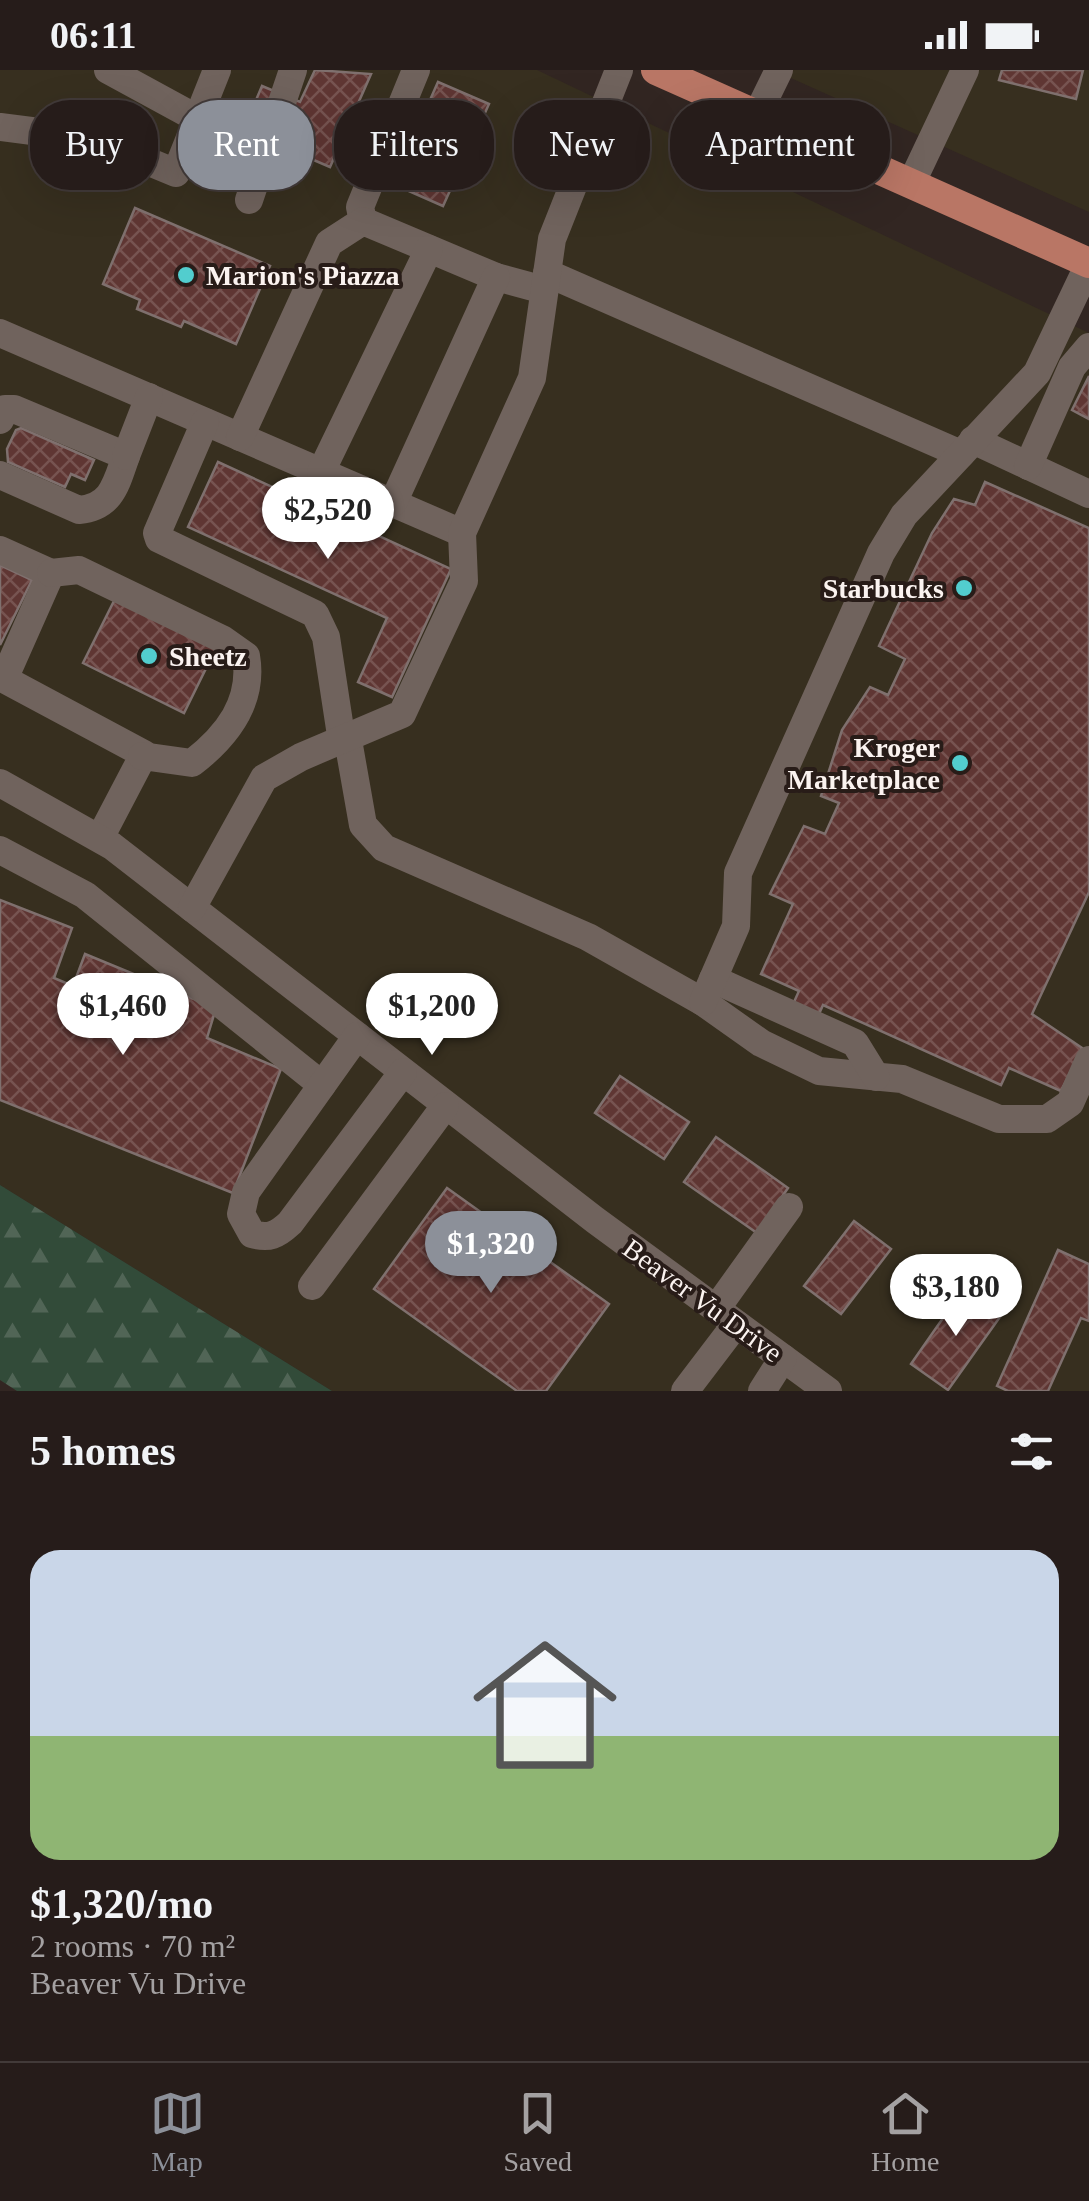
<!DOCTYPE html>
<html lang="en">
<head>
<meta charset="utf-8">
<style>
	:root { --surface:#261c1a; --page:#2e2523; --text:#f1f3f6; --muted:#a4a1a2; --line:#423a39; --accent:#8c9099 }
	body { margin:0; font-family:"Times New Roman",serif; background:var(--page); color:var(--text); height:100vh; display:flex; flex-direction:column; font-size:38px; white-space:nowrap }
	* { box-sizing:border-box; margin:0 }
	p { font-size:32px; color:var(--muted) }
	.icon { flex:none; width:55px; height:55px; fill:none; stroke:currentColor; stroke-width:2; stroke-linecap:round; stroke-linejoin:round }
	.map { position:relative; height:1321px; overflow:hidden }
	.panel { display:flex; flex-direction:column; background:var(--surface); flex:1 }
	.panel>* { flex:none }
	.banner { position:absolute; left:30px; top:30px; width:1030px; height:90px; display:flex; gap:20px }
	.price { position:absolute; translate:-50% -85px; padding:0 22px; border-radius:35px; background:#fff; color:#222; font-size:32px; line-height:65px; filter:drop-shadow(0 2px 5px #0008) }
	.price::after { content:''; position:absolute; left:50%; top:60px; width:30px; height:22px; margin-left:-15px; background:inherit; clip-path:polygon(0 0,100% 0,50% 100%) }
	.price.selected { background:var(--accent); color:#fff }
	ul { padding:0; list-style:none }
	li { display:grid; align-content:center; gap:20px; height:530px; padding:0 30px }
	li span { display:grid; place-items:center; height:310px; border-radius:30px; color:#555 }
	li>.icon { margin-inline-start:auto }
	span .icon { width:180px; height:180px; fill:#fffc; stroke-width:1 }
	li b { font-size:42px }
	h2 { display:flex; justify-content:space-between; align-items:center; height:120px; padding:0 30px; font-size:42px }
	.tag { padding:0 35px; border-radius:40px; background:var(--surface); box-shadow:0 10px 40px #0002,0 0 0 2px var(--line); font-size:35px; line-height:90px }
	.tag.selected { background:var(--accent); color:#fff }
	.status { display:flex; justify-content:space-between; align-items:center; height:70px; padding:0 50px; background:var(--surface); direction:ltr }
	.status svg { height:28px; fill:currentColor }
	.menu { display:flex; justify-content:space-around; align-items:center; height:140px; border-top:2px solid var(--line); background:var(--surface); font-size:28px; color:var(--muted) }
	.menu a { display:grid; justify-items:center; gap:5px }
	.menu .selected { color:var(--accent) }
	.map>svg:first-child { display:block }
</style>
</head>
<body>
<div class="status"><b>06:11</b><svg viewBox="0 0 49 12"><path d="M0 12V9h3v3zM5 12V6h3v6zM10 12V3h3v9zM15 12V0h3v12zM26 1h20v11H26zM47 4h2v5h-2z"/></svg></div>
<div class="map">
<svg width="1089" height="1321" viewBox="0 0 1089 1321">
	<defs>
		<pattern id="forest-firs" width="22" height="20" patternUnits="userSpaceOnUse" patternTransform="scale(2.5)"><rect width="22" height="20" fill="#324b39"/><path d="M5 1l3.5 6h-7zM16 11l3.5 6h-7z" fill="#516556"/></pattern>
		<pattern id="building-cross-hatch" width="8" height="8" patternUnits="userSpaceOnUse" patternTransform="scale(2.5)"><rect width="8" height="8" fill="#5f3633"/><path d="M0 0l8 8M0 8l8-8" fill="none" stroke="#775451"/></pattern>
	</defs>
	<rect width="100%" height="100%" fill="#322622"/>
	<g fill="#372f1f">
		<path d="M 0,0 L 537,0 L 1089,263 L 1089,1321 L 332,1321 L 0,1115 Z"/>
		<path d="M 773,0 L 1089,0 L 1089,142 Z"/>
	</g>
	<path fill="url(#forest-firs)" d="M 0,1115 L 332,1321 L 17,1321 L 0,1310 Z"/>
	<g fill="url(#building-cross-hatch)" stroke="#7f706e" stroke-width="2.5">
		<path d="M 315,0 L 371,4 L 330,97 L 281,76 L 285,65 L 248,49 L 262,16 L 300,32 Z"/>
		<path d="M 1002,0 L 1083,0 L 1076,29 L 999,10 Z"/>
		<path d="M 438,12 L 489,34 L 443,136 L 393,114 Z"/>
		<path d="M 135,138 L 270,196 L 236,274 L 184,251 L 181,257 L 137,239 L 140,230 L 103,214 Z"/>
		<path d="M 1089,306 L 1089,349 L 1072,340 Z"/>
		<path d="M 21,358 L 94,390 L 85,410 L 71,404 L 65,417 L 8,392 L 7,379 L 16,360 Z"/>
		<path d="M 218,392 L 451,499 L 392,627 L 358,612 L 387,548 L 188,457 Z"/>
		<path d="M 985,412 L 1089,458 L 1089,822 L 1032,944 L 1082,978 L 1061,1021 L 1009,998 L 1001,1015 L 823,935 L 810,964 L 785,952 L 799,921 L 761,904 L 793,834 L 770,824 L 804,756 L 825,764 L 839,733 L 821,726 L 842,660 L 870,617 L 888,625 L 905,589 L 879,576 L 932,463 L 954,429 L 975,435 Z"/>
		<path d="M 0,495 L 32,510 L 0,575 Z"/>
		<path d="M 115,529 L 216,578 L 184,643 L 83,593 Z"/>
		<path d="M 0,830 L 72,858 L 54,908 L 73,916 L 85,884 L 216,938 L 207,968 L 281,999 L 233,1123 L 0,1030 Z"/>
		<path d="M 620,1006 L 689,1052 L 664,1089 L 595,1043 Z"/>
		<path d="M 716,1067 L 788,1118 L 757,1163 L 684,1112 Z"/>
		<path d="M 447,1118 L 609,1234 L 546,1321 L 517,1321 L 374,1219 Z"/>
		<path d="M 854,1151 L 891,1179 L 841,1244 L 804,1216 Z"/>
		<path d="M 1058,1180 L 1089,1194 L 1089,1251 L 1081,1248 L 1048,1321 L 1008,1321 L 997,1316 Z"/>
		<path d="M 964,1218 L 1002,1244 L 948,1320 L 911,1294 Z"/>
	</g>
	<g fill="none" stroke-linecap="round" stroke-linejoin="round">
		<g stroke="#70635d" stroke-width="28">
			<path d="M 108,0 L 198,49"/>
			<path d="M 757,45 L 779,0"/>
			<path d="M 0,57 L 94,69 L 176,103 L 217,0"/>
			<path d="M 911,114 L 965,0"/>
			<path d="M 249,130 L 293,0"/>
			<path d="M 363,151 L 360,137 L 416,0"/>
			<path d="M 547,203 L 961,384"/>
			<path d="M 0,263 L 462,463"/>
			<path d="M 0,350 L 5,339 L 14,339 L 126,386 C 116,414 112,437 79,440 L 0,405"/>
			<path d="M 205,352 L 157,463 L 159,469 L 315,544 L 326,567 L 342,672"/>
			<path d="M 240,367 L 329,173 L 363,151 L 496,207 L 544,220"/>
			<path d="M 973,370 L 1089,424"/>
			<path d="M 126,386 L 149,327"/>
			<path d="M 1028,396 L 1072,297 L 1089,277"/>
			<path d="M 321,402 L 429,179"/>
			<path d="M 393,433 L 496,207"/>
			<path d="M 0,480 L 51,503 L 4,609 L 144,684 L 100,768"/>
			<path d="M 51,503 L 79,500 L 222,569 L 246,586 C 254,632 227,666 192,693 L 142,686"/>
			<path d="M 348,670 L 363,755 L 384,778 L 588,867 L 703,932 L 761,973 L 819,1001 L 902,1009 L 999,1049 L 1047,1049 L 1070,1033 L 1089,990"/>
			<path d="M 0,713 L 112,776 L 595,1150 L 828,1321"/>
			<path d="M 0,780 L 85,825 L 322,1015"/>
			<path d="M 192,838 L 264,708 L 301,687 L 402,644 L 464,511 L 462,463 L 532,308 L 552,169 L 619,0"/>
			<path d="M 713,909 L 855,973 L 876,1007"/>
			<path d="M 703,932 L 736,856 L 738,803 L 881,483 L 904,445 L 1037,303 L 1089,194"/>
			<path d="M 357,966 L 246,1122 L 241,1144 L 252,1164 C 269,1169 277,1165 290,1153 L 403,1002"/>
			<path d="M 312,1216 L 445,1036"/>
			<path d="M 716,1239 L 789,1137"/>
			<path d="M 685,1321 L 736,1254"/>
			<path d="M 762,1321 L 783,1288"/>
		</g>
		<path stroke="#b97665" stroke-width="30" d="M 656,0 L 1089,193"/>
	</g>
	<g fill="#52cdce" stroke="#281c18" stroke-width="4">
		<circle cx="186" cy="205" r="10"/>
		<circle cx="964" cy="518" r="10"/>
		<circle cx="149" cy="586" r="10"/>
		<circle cx="960" cy="693" r="10"/>
	</g>
	<g text-anchor="middle" stroke-width="8" stroke-linejoin="round" paint-order="stroke">
		<g font-size="28" font-weight="bold" fill="#fbf3f0" stroke="#281c18" text-anchor="start">
			<text x="206" y="215">Marion's Piazza</text>
			<text x="944" y="528" text-anchor="end">Starbucks</text>
			<text x="169" y="596">Sheetz</text>
			<text x="940" y="687" text-anchor="end">Kroger<tspan x="940" dy="32">Marketplace</tspan></text>
		</g>
		<g font-size="28" fill="#fbf3f0" stroke="#281c18">
			<text transform="translate(703 1230) rotate(36)" y="10">Beaver Vu Drive</text>
		</g>
	</g>
</svg>
<b class="price" style="left:328px;top:492px">$2,520</b>
<b class="price" style="left:123px;top:988px">$1,460</b>
<b class="price" style="left:432px;top:988px">$1,200</b>
<b class="price selected" style="left:491px;top:1226px">$1,320</b>
<b class="price" style="left:956px;top:1269px">$3,180</b>
<div class="banner">
<a class="tag">Buy</a>
<a class="tag selected">Rent</a>
<a class="tag">Filters</a>
<a class="tag">New</a>
<a class="tag">Apartment</a>
</div>
</div>
<section class="panel">
<h2>5 homes<svg class="icon" aria-label="filters" viewBox="0 0 24 24"><path d="M4 7h16M4 17h16"/><circle cx="9" cy="7" r="2"/><circle cx="15" cy="17" r="2"/></svg></h2>
<ul>
<li><span style="background:linear-gradient(#c9d6e8 60%,#8fb573 0)"><svg class="icon" aria-label="home" viewBox="0 0 24 24"><path d="M3 11l9-7 9 7M6 9v11h12V9"/></svg></span><div><b>$1,320/mo</b><p>2 rooms · 70 m²</p><p>Beaver Vu Drive</p></div></li>
</ul>
</section>
<nav class="menu">
<a class="selected"><svg class="icon" aria-label="map" viewBox="0 0 24 24"><path d="M3 6l6-2 6 2 6-2v14l-6 2-6-2-6 2zM9 4v14M15 6v14"/></svg>Map</a>
<a><svg class="icon" aria-label="saved" viewBox="0 0 24 24"><path d="M7 4h10v16l-5-4-5 4z"/></svg>Saved</a>
<a><svg class="icon" aria-label="home" viewBox="0 0 24 24"><path d="M3 11l9-7 9 7M6 9v11h12V9"/></svg>Home</a>
</nav>
</body>
</html>
